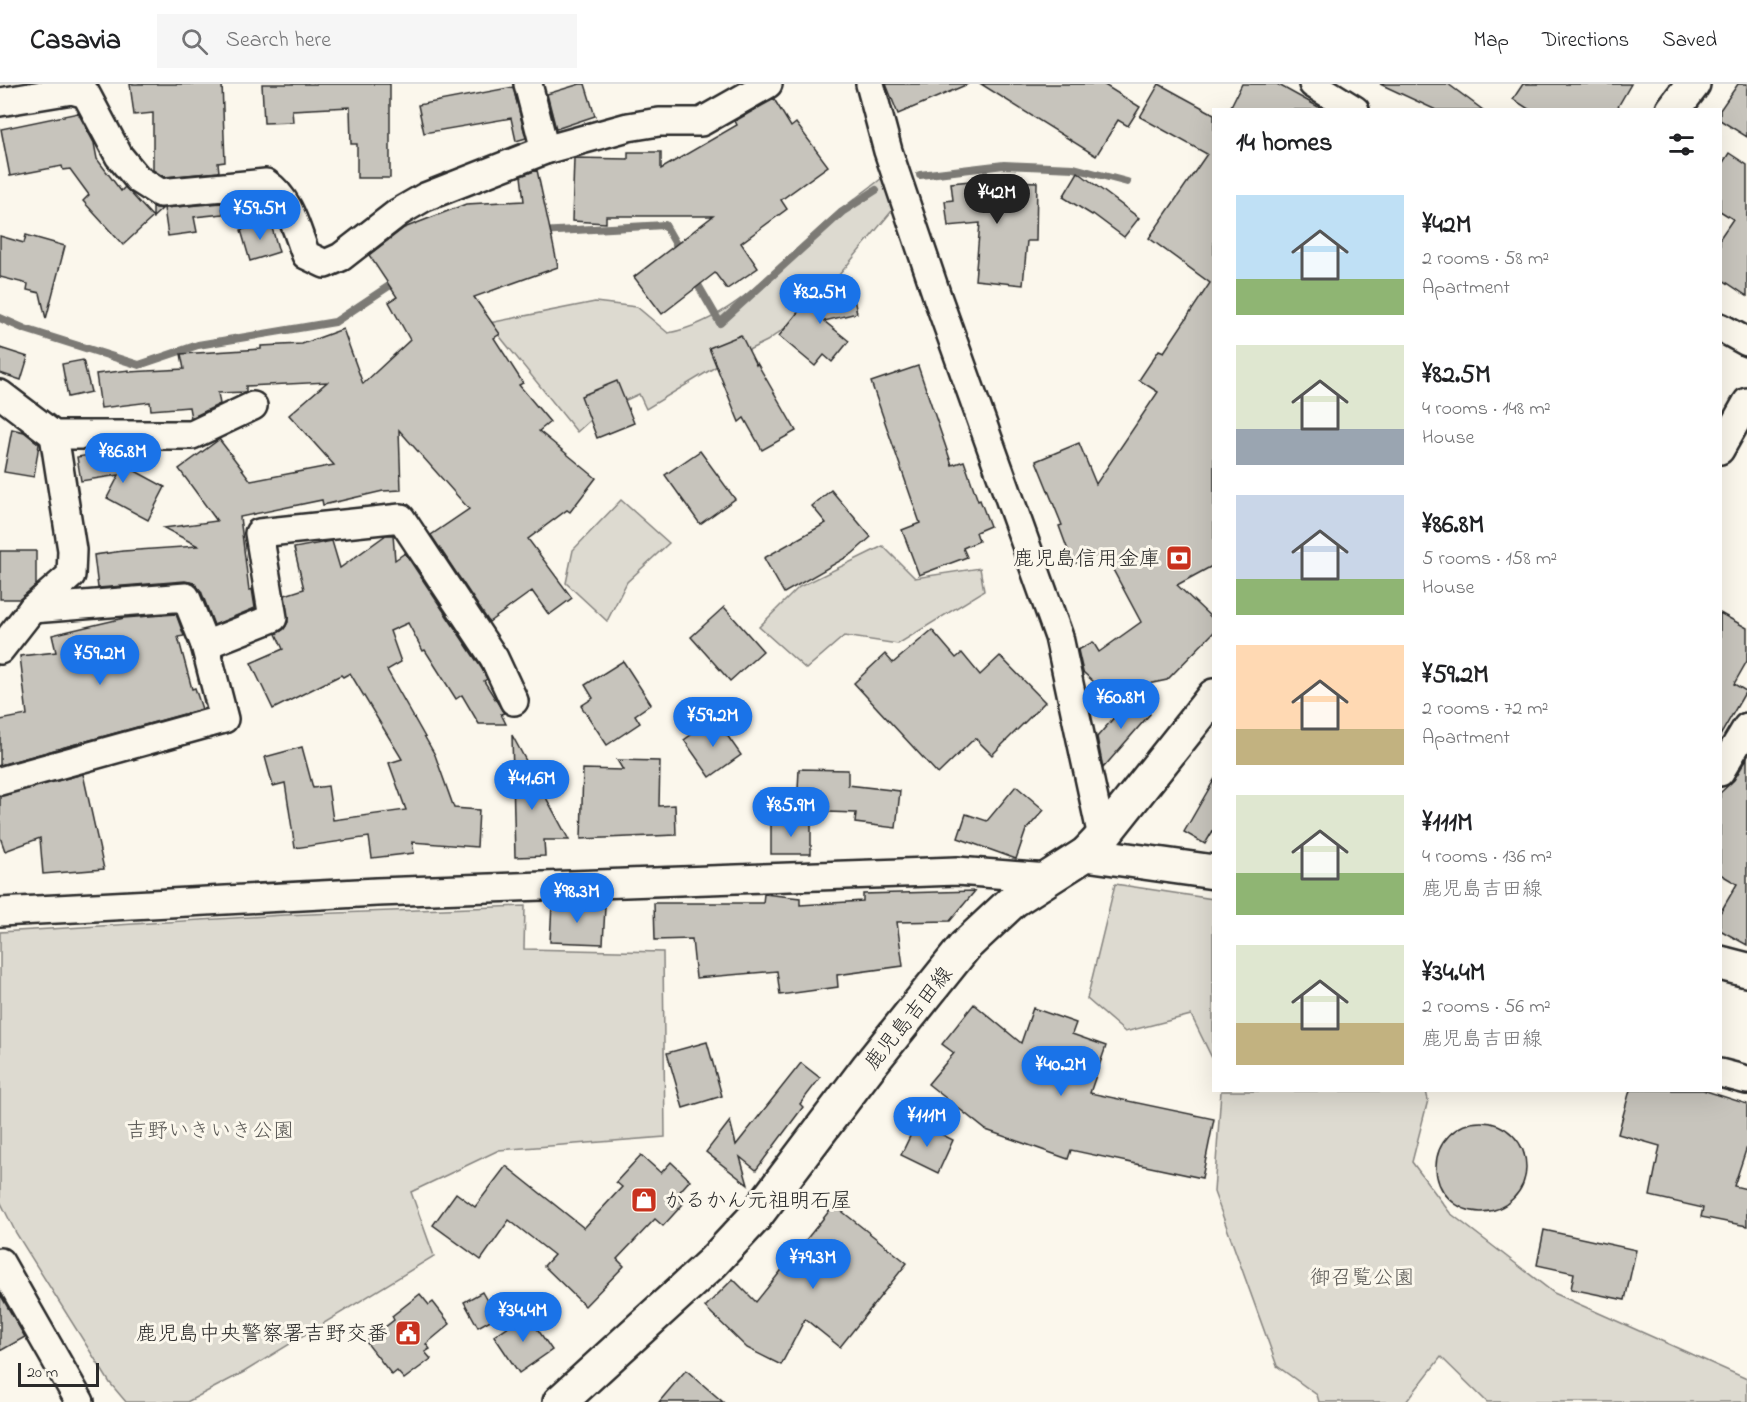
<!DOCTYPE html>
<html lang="en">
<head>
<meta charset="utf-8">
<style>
	:root { --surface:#fff; --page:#f6f6f6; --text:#202124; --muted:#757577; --line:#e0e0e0; --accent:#1a73e8 }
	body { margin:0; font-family:"Indie Flower","Klee One",sans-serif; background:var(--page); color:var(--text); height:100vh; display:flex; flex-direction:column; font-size:22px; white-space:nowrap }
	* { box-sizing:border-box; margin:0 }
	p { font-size:20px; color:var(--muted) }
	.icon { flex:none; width:33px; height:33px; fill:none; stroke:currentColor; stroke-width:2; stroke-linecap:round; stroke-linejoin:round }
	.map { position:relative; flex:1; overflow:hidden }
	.drawer { position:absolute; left:1212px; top:24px; width:510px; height:984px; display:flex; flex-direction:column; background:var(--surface); border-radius:0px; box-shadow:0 6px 24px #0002 }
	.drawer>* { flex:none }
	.scale { position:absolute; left:18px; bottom:15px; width:81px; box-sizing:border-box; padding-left:6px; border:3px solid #2b2b2b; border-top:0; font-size:16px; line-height:21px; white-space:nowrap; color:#2b2b2b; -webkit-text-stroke:4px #fbf7ec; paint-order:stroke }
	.price { position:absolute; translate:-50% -51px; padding:0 14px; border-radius:21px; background:var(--accent); color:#fff; font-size:20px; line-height:39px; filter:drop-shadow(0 2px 3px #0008) }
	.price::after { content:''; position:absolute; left:50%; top:36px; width:18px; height:14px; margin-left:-9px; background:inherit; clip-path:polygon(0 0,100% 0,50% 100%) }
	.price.on { background:#222; color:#fff }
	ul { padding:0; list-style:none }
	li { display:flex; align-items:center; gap:18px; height:150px; padding:0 24px }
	li span { display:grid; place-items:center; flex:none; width:168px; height:120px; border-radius:0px; color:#555 }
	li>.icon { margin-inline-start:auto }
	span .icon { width:72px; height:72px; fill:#fffc; stroke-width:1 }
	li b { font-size:26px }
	h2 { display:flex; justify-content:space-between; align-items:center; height:72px; padding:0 24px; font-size:26px }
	header { display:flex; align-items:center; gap:36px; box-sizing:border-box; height:84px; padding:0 30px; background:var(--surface); border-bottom:2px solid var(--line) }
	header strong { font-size:28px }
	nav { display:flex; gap:33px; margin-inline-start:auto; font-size:21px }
	.search { width:420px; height:54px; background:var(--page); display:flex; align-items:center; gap:15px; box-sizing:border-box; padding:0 21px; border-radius:0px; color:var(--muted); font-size:22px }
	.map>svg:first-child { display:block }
</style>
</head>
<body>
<header>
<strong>Casavia</strong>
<div class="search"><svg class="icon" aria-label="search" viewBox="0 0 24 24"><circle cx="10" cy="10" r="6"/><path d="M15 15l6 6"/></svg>Search here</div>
<nav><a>Map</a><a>Directions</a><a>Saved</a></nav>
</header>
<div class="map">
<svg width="1747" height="1318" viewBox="0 0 1747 1318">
	<rect width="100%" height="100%" fill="#fbf7ec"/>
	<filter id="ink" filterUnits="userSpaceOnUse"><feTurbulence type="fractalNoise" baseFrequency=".0167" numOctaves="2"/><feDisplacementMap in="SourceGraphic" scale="12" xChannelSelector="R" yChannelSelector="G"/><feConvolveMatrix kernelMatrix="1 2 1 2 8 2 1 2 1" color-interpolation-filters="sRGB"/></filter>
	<g filter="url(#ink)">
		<g fill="#dddad0" stroke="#84827e" stroke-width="1.5">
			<path d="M 882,94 L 896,122 L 811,225 L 767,257 L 722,279 L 646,325 L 639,310 L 598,329 L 577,348 L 489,239 L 595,218 L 637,223 L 668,249 C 732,237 778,181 824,140 C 843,123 863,109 882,94 Z"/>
			<path d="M 621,416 L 669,459 L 627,498 L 607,537 L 566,499 L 573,466 Z"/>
			<path d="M 883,462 L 915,494 L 980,484 L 984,507 L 898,560 L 844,552 L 806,585 L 759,543 L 799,503 Z"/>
			<path d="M 1115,800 L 1213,815 L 1213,976 L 1191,931 L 1125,948 L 1087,915 Z"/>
			<path d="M 525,822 L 524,865 L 663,868 L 665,1053 L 499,1066 L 411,1108 L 434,1172 L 244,1288 L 187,1318 L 126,1318 L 110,1299 L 16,1149 L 0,1117 L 0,848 L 284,831 Z"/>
			<path d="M 1221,1007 L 1426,1007 L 1428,1016 L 1412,1078 L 1450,1129 L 1554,1209 L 1747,1295 L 1747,1318 L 1487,1318 L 1441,1273 L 1406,1318 L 1319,1318 L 1317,1311 L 1277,1282 L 1214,1108 Z"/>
		</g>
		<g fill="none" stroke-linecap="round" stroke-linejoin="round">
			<g stroke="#7b7a75" stroke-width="8">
				<path d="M 920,91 L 1004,81 L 1074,84 L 1127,98"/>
				<path d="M 539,148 L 665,141 L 681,169"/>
				<path d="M 694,194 L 720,239 L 842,128 L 876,106"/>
				<path d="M 0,234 L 25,245 L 139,281 L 198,261 L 335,238 L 398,196"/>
			</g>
		</g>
		<g fill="#c7c4bc" stroke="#2b2b2b" stroke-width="1.5">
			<path d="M 130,0 L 222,0 L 225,78 L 218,79 L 219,88 L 164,93 L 153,86 L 153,29 L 134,31 Z"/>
			<path d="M 262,0 L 390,0 L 390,94 L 357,94 L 357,60 L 351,60 L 350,23 L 292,26 L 293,38 L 264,39 Z"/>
			<path d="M 580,0 L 585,0 L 595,32 L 556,45 L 547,10 Z"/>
			<path d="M 886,0 L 968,0 L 898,30 Z"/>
			<path d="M 981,0 L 1103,0 L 1140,23 L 1128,42 L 1118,36 L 1096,72 Z"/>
			<path d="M 1159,0 L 1214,30 L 1214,481 L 1177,501 L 1214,536 L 1214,548 L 1167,596 L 1106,609 L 1083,588 L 1078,566 L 1093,558 L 1099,568 L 1141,538 L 1104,469 L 1073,480 L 1059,442 L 1062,441 L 1036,377 L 1079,359 L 1096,400 L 1158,308 L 1139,296 L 1159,266 L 1164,268 L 1210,199 L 1149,154 L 1207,70 L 1140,33 Z"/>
			<path d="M 1242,0 L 1277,0 L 1324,26 L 1229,26 Z"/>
			<path d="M 1380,0 L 1448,0 L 1483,26 L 1436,26 Z"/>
			<path d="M 1523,0 L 1631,0 L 1616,26 L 1530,26 L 1513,15 Z"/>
			<path d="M 1738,0 L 1747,0 L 1747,53 L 1720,36 L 1720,26 Z"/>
			<path d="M 513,3 L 526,54 L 516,57 L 511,34 L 424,49 L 418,21 Z"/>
			<path d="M 774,15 L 791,43 L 796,39 L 828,82 L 781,116 L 787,125 L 741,159 L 758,184 L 727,205 L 715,189 L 662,230 L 634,193 L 713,132 L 606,132 L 606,139 L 572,137 L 574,74 L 628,75 L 628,68 L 661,68 L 661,85 L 737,41 L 735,37 Z"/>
			<path d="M 78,29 L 94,59 L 97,75 L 121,107 L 125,103 L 153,133 L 153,123 L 162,125 L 123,161 L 83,117 L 89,111 L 70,85 L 63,86 L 62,82 L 10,92 L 1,45 Z"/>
			<path d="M 1729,69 L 1747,81 L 1747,212 L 1720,194 L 1720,154 L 1733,135 L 1720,127 L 1720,83 Z"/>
			<path d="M 537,86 L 558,183 L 474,213 L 500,250 L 494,254 L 523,299 L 519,301 L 550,338 L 539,347 L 596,394 L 570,428 L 567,426 L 528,455 L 572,514 L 549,531 L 532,507 L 489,538 L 431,451 L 469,425 L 399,346 L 401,406 L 383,407 L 323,421 L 322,416 L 240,433 L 249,506 L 252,505 L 255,524 L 214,541 L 201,507 L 194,499 L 185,497 L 98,504 L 94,471 L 123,467 L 198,462 L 164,444 L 217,437 L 179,385 L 217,357 L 219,355 L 251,397 L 334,381 L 289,331 L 327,298 L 246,302 L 246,308 L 218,309 L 220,320 L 191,334 L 189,323 L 151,326 L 150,318 L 101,324 L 96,290 L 129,286 L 129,288 L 184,285 L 181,270 L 261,265 L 261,262 L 302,260 L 343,245 L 363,300 L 410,256 L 389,218 L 397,213 L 369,171 L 404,144 L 466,120 L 524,117 L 521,92 Z"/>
			<path d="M 1078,88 L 1139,134 L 1124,153 L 1093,130 L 1092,131 L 1063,113 Z"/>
			<path d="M 981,96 L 1037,98 L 1036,157 L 1027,157 L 1023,201 L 975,196 L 980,139 L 948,142 L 945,117 L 953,116 L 951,99 Z"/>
			<path d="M 222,119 L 223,130 L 194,133 L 197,148 L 168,152 L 164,124 Z"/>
			<path d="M 270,137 L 279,168 L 250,177 L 241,146 Z"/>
			<path d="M 26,151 L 65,162 L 46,235 L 40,209 L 27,206 L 28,200 L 0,193 L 0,152 L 24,159 Z"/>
			<path d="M 851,201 L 857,229 L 824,237 L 849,257 L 832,278 L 824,271 L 815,282 L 779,252 L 812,211 Z"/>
			<path d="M 741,251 L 756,281 L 757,279 L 796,347 L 762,366 L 744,334 L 739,338 L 709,264 Z"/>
			<path d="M 0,264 L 28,273 L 21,296 L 0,289 Z"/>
			<path d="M 83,276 L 91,308 L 68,313 L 62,280 Z"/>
			<path d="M 918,282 L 952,381 L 964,377 L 978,417 L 980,416 L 990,442 L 976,448 L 979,457 L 963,464 L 967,473 L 919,491 L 902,446 L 920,439 L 871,298 Z"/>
			<path d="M 617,297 L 634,339 L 597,354 L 581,312 Z"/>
			<path d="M 12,345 L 24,348 L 39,360 L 34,393 L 4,388 Z"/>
			<path d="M 700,367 L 735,415 L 700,440 L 665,391 Z"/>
			<path d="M 102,369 L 165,403 L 148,436 L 107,414 L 119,391 L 81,397 L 77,373 Z"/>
			<path d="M 831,406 L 871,453 L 852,470 L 784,509 L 764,474 L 826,439 L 812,422 Z"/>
			<path d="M 386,451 L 393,451 L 395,476 L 405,469 L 482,585 L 487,595 L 484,597 L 504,629 L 501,630 L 506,640 L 479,640 L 462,611 L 456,615 L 425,566 L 423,567 L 408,539 L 390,547 L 401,578 L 387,586 L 435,671 L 454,724 L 479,726 L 477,763 L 412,758 L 414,769 L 372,774 L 369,753 L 295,764 L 285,699 L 273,702 L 265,673 L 302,663 L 313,704 L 328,702 L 333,736 L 406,726 L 389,679 L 402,675 L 350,589 L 343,593 L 341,591 L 273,625 L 251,579 L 283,565 L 276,550 L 284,545 L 288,538 L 285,511 L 304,505 L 294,464 L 332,457 L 340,484 Z"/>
			<path d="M 0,467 L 36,467 L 36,501 L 20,515 L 0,515 Z"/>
			<path d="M 724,523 L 763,567 L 730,597 L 691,553 Z"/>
			<path d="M 1720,529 L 1747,544 L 1747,577 L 1734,600 L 1746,607 L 1720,652 Z"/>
			<path d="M 176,530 L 184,552 L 178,553 L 192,605 L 195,604 L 202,625 L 0,681 L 0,636 L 27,631 L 20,572 L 56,568 L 52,551 L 124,534 Z"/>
			<path d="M 932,546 L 956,574 L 962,569 L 980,591 L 1000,572 L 1045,618 L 992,671 L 975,654 L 938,690 L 854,599 L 885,570 L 893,579 Z"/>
			<path d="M 623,577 L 651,620 L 635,631 L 640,639 L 607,661 L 581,622 L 593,614 L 585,601 Z"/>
			<path d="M 1131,614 L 1150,630 L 1103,684 L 1097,653 Z"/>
			<path d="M 715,634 L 741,671 L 710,693 L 684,656 Z"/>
			<path d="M 512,651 L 569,756 L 544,756 L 545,772 L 515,773 Z"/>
			<path d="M 1747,674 L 1747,861 L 1720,846 L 1720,829 L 1737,800 L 1720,790 L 1720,709 L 1734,696 Z"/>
			<path d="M 617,676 L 660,677 L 659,722 L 675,721 L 676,751 L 581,755 L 583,685 L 623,686 Z"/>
			<path d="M 799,685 L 848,686 L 848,701 L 900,707 L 896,744 L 855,739 L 856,729 L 797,727 Z"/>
			<path d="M 83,690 L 104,785 L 43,790 L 40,754 L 5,767 L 0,753 L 0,712 Z"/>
			<path d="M 1214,696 L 1214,745 L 1205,760 L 1184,748 Z"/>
			<path d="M 1016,702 L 1044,726 L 1026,746 L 1016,775 L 958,754 L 966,730 L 987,737 Z"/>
			<rect x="771" y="738" width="40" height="32"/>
			<path d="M 975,807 L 950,837 L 897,838 L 903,882 L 837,891 L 838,903 L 780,911 L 777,887 L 696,894 L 692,855 L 655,856 L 654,819 L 763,819 L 764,810 L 800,814 L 800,821 L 863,817 L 863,810 Z"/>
			<path d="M 552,820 L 605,823 L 603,860 L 550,858 Z"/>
			<path d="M 974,920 L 1021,959 L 1033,924 L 1076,939 L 1072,950 L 1106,962 L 1090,1009 L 1214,1035 L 1202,1094 L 1071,1066 L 1068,1075 L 986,1046 L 928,1000 L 954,969 L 942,960 Z"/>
			<path d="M 707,958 L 722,1012 L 683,1024 L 667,969 Z"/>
			<path d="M 801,979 L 820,994 L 800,1020 L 803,1023 L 756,1086 L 740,1073 L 748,1101 L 706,1068 L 730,1037 L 736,1061 Z"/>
			<path d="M 1630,1006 L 1703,1006 L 1747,1020 L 1747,1063 L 1734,1102 L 1747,1105 L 1747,1142 L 1701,1133 L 1703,1124 L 1650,1112 L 1660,1062 L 1618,1050 Z"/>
			<circle cx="1481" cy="1083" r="45"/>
			<path d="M 917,1038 L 953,1056 L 938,1089 L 901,1071 Z"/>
			<path d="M 641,1071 L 661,1089 L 671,1078 L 690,1096 L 675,1113 L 683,1120 L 663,1142 L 655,1135 L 617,1175 L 624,1182 L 585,1222 L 544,1182 L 554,1171 L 509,1136 L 481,1176 L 433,1141 L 456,1109 L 475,1123 L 506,1082 L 584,1144 L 622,1103 L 616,1098 Z"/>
			<path d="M 834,1121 L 907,1179 L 840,1263 L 805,1235 L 781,1281 L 747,1264 L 705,1223 L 733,1195 L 756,1218 Z"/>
			<path d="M 1544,1146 L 1636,1166 L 1625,1216 L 1571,1205 L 1574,1189 L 1537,1181 Z"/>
			<path d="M 482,1208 L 496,1233 L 478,1243 L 464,1218 Z"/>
			<path d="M 0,1210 L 25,1253 L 0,1267 Z"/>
			<path d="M 420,1210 L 429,1221 L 433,1218 L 450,1240 L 426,1260 L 430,1265 L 425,1268 L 431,1275 L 404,1295 L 397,1287 L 392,1291 L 366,1258 L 394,1236 L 392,1232 Z"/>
			<path d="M 527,1230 L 552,1266 L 519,1289 L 494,1252 Z"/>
			<path d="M 686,1286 L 723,1318 L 659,1318 Z"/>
		</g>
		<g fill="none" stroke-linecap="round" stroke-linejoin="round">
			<defs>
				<g id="minor">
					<path d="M 528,0 L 545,66"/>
					<path d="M 870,0 L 888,67 L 938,215 L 1059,553 L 1102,753"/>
					<path d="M 1313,0 L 1355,26"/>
					<path d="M 0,18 L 72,6 L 86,10 L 119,72 L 138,95 L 160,109 L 266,99 C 290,115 296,145 306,171 L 325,180 L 341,173 L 399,128 L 425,113 L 545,66 L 628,43 L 659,38 L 701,38 L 768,0"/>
					<path d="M 1720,243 L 1747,258"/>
					<path d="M 0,310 L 54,351 L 192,351 L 253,322"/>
					<path d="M 1720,366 L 1747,318"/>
					<path d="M 205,561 L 273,534 L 259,449 L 401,434 L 494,574 L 514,617"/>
					<path d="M 0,566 L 32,525 L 71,491 L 72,466 L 54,351"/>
					<path d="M 1720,688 L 1747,643"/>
					<path d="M 0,697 L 224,635 L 205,561 L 186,513 L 32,525"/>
					<path d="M 0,828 L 377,808 L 957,787 L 1048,794"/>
					<path d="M 1720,989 L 1747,996"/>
					<path d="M 0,1178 L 80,1318"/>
				</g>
				<g id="tertiary">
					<path d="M 1086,770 L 1214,788"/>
					<path d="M 1720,879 L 1747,886"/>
				</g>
				<g id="primary">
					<path d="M 1673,26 L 1693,0"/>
					<path d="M 560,1318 L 712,1179 L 754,1134 L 869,982 L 965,862 L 1014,816 L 1086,770 L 1102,753 L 1214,612"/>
				</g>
			</defs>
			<use href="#minor" stroke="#2b2b2b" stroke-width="32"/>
			<use href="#tertiary" stroke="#2b2b2b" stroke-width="38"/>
			<use href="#primary" stroke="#2b2b2b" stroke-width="38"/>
			<use href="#minor" stroke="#fbf7ec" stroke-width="27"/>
			<use href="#tertiary" stroke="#fbf7ec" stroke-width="33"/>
			<use href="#primary" stroke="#fbf7ec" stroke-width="33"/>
		</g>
	</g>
	<defs>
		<symbol id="bank-square" viewBox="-11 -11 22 22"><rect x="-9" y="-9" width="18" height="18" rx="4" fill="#c8321e" stroke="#fbf7ec"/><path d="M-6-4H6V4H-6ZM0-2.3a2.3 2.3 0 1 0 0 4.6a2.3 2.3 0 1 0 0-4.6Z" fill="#fff"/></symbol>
		<symbol id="shop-square" viewBox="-11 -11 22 22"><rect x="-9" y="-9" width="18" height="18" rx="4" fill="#c8321e" stroke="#fbf7ec"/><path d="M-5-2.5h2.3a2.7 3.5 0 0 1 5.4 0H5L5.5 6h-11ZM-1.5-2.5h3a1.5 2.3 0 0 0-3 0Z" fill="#fff"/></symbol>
		<symbol id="civic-square" viewBox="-11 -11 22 22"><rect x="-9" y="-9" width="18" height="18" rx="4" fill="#c8321e" stroke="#fbf7ec"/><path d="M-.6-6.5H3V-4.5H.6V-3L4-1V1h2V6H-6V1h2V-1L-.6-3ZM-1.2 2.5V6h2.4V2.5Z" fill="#fff"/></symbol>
	</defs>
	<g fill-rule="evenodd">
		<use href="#bank-square" x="1164" y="459" width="30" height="30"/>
		<use href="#shop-square" x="629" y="1101" width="30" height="30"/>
		<use href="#civic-square" x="393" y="1234" width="30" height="30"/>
	</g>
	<g text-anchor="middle" stroke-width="6" stroke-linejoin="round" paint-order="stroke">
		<g font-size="21" fill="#2b2b2b" stroke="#fbf7ec" text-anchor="end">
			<text x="1160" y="481">鹿児島信用金庫</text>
			<text x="664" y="1123" text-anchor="start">かるかん元祖明石屋</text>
			<text x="388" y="1256">鹿児島中央警察署吉野交番</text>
		</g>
		<g font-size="21" fill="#2b2b2b" stroke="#fbf7ec">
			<text transform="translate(908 934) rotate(-51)" y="7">鹿児島吉田線</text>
		</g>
		<g font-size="21" fill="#585754" stroke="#fbf7ec">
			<text x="210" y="1053">吉野いきいき公園</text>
			<text x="1362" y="1200">御召覧公園</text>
		</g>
	</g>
</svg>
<div class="scale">20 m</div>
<b class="price on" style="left:997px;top:141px">¥42M</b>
<b class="price" style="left:260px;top:157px">¥59.5M</b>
<b class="price" style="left:820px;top:241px">¥82.5M</b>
<b class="price" style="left:123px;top:400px">¥86.8M</b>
<b class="price" style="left:100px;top:602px">¥59.2M</b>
<b class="price" style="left:1121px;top:646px">¥60.8M</b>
<b class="price" style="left:713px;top:664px">¥59.2M</b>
<b class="price" style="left:532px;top:727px">¥41.6M</b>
<b class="price" style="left:791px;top:754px">¥85.9M</b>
<b class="price" style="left:577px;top:840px">¥98.3M</b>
<b class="price" style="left:1061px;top:1013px">¥40.2M</b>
<b class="price" style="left:927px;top:1064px">¥111M</b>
<b class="price" style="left:813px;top:1206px">¥79.3M</b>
<b class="price" style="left:523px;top:1259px">¥34.4M</b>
<section class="drawer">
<h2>14 homes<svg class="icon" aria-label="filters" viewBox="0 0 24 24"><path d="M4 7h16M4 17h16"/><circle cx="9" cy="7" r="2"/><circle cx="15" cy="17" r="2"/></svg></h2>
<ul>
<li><span style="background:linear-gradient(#bfe0f5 70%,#8fb573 0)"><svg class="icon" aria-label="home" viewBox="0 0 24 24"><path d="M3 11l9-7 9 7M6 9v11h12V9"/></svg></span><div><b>¥42M</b><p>2 rooms · 58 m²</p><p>Apartment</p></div></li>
<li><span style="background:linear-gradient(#dfe7d0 70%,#9aa5b1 0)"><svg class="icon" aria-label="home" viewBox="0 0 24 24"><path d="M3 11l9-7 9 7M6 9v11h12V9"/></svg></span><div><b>¥82.5M</b><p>4 rooms · 148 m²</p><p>House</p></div></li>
<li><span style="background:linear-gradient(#c9d6e8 70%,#8fb573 0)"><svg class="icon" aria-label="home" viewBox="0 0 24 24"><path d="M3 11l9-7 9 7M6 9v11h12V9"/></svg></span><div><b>¥86.8M</b><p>5 rooms · 158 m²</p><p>House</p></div></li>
<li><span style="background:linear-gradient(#ffd9b3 70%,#c2b280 0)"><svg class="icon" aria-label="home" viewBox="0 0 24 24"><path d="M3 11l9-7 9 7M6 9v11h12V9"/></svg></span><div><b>¥59.2M</b><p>2 rooms · 72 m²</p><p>Apartment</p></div></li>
<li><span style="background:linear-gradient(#dfe7d0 65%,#8fb573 0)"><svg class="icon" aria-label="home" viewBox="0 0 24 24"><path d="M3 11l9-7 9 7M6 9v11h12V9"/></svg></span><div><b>¥111M</b><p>4 rooms · 136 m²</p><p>鹿児島吉田線</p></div></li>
<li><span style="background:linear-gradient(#dfe7d0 65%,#c2b280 0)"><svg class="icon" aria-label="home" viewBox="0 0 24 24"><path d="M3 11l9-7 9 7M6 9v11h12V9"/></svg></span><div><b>¥34.4M</b><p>2 rooms · 56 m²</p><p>鹿児島吉田線</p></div></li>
</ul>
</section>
</div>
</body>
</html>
